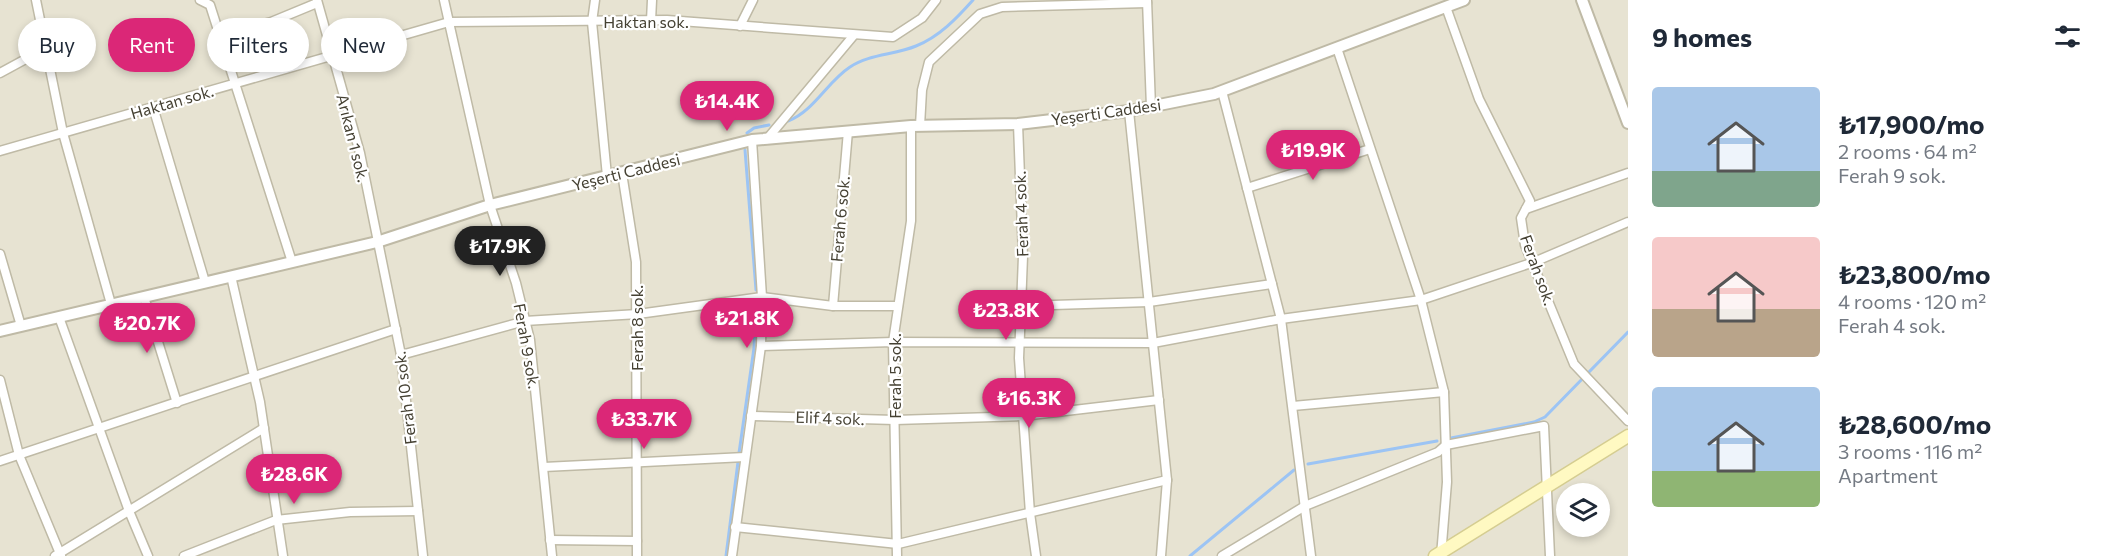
<!DOCTYPE html>
<html lang="en">
<head>
<meta charset="utf-8">
<style>
	:root { --surface:#fff; --page:#f6f6f7; --text:#1f2937; --muted:#747a83; --accent:#db2777 }
	body { margin:0; font-family:Commissioner,sans-serif; background:var(--page); color:var(--text); height:100vh; display:flex; flex-direction:column; font-size:22px; white-space:nowrap }
	* { box-sizing:border-box; margin:0 }
	p { font-size:20px; color:var(--muted) }
	.icon { flex:none; width:33px; height:33px; fill:none; stroke:currentColor; stroke-width:2; stroke-linecap:round; stroke-linejoin:round }
	.map { position:relative; flex:1; overflow:hidden }
	.drawer { display:flex; flex-direction:column; background:var(--surface); width:480px }
	.drawer>* { flex:none }
	.banner { position:absolute; left:18px; top:18px; width:570px; height:54px; display:flex; gap:12px }
	.buttons { position:absolute; left:1556px; top:483px; display:grid; gap:12px }
	.buttons a { display:grid; place-items:center; width:54px; height:54px; border-radius:50%; background:var(--surface); box-shadow:0 3px 9px #0003; font-size:30px }
	.price { position:absolute; translate:-50% -51px; padding:0 14px; border-radius:21px; background:var(--accent); color:#fff; font-size:20px; line-height:39px; filter:drop-shadow(0 2px 3px #0008) }
	.price::after { content:''; position:absolute; left:50%; top:36px; width:18px; height:14px; margin-left:-9px; background:inherit; clip-path:polygon(0 0,100% 0,50% 100%) }
	.price.on { background:#222; color:#fff }
	ul { padding:0; list-style:none }
	li { display:flex; align-items:center; gap:18px; height:150px; padding:0 24px }
	li span { display:grid; place-items:center; flex:none; width:168px; height:120px; border-radius:6px; color:#555 }
	li>.icon { margin-inline-start:auto }
	span .icon { width:72px; height:72px; fill:#fffc; stroke-width:1 }
	li b { font-size:26px }
	h2 { display:flex; justify-content:space-between; align-items:center; height:72px; padding:0 24px; font-size:26px }
	.chip { padding:0 21px; border-radius:27px; background:var(--surface); box-shadow:0 3px 9px #0003; font-size:21px; line-height:54px }
	.chip.on { background:var(--accent); color:#fff }
	main { display:flex; flex:1; min-height:0 }
	.map>svg:first-child { display:block }
</style>
</head>
<body>
<main>
<div class="map">
<svg width="1628" height="556" viewBox="0 0 1628 556">
	<rect width="100%" height="100%" fill="#f3f1e4"/>
	<path fill="#e7e3d2" fill-rule="evenodd" d="M 0,0 L 1628,0 L 1628,556 L 0,556 ZM 1566,494 L 1599,494 L 1599,526 L 1566,526 Z"/>
	<g fill="none" stroke-linecap="round" stroke-linejoin="round">
		<g stroke="#9cc4f4" stroke-width="3">
			<path d="M 788,121 C 814,111 827,82 850,67 C 869,54 895,55 916,46 C 939,37 957,18 973,0"/>
			<path d="M 747,133 L 754,128 L 769,125"/>
			<path d="M 745,150 L 756,290"/>
			<path d="M 1451,438 L 1534,422 L 1545,417 L 1628,332"/>
			<path d="M 739,453 L 754,348 L 756,306"/>
			<path d="M 1308,464 L 1437,441"/>
			<path d="M 726,556 L 738,462"/>
			<path d="M 1190,556 L 1294,470"/>
		</g>
		<defs>
			<g id="minor">
				<path d="M 36,0 L 63,133 L 111,304"/>
				<path d="M 200,0 L 210,5 L 292,262"/>
				<path d="M 317,0 L 360,153 L 401,355 L 423,556"/>
				<path d="M 444,0 L 490,205 L 516,283 L 530,340 L 552,556"/>
				<path d="M 595,0 L 592,22 L 607,176"/>
				<path d="M 1147,0 L 1151,107"/>
				<path d="M 1446,7 L 1479,99 L 1530,201 L 1521,218 L 1525,245 L 1574,364 L 1628,421"/>
				<path d="M 651,21 L 652,0"/>
				<path d="M 740,26 L 753,0"/>
				<path d="M 220,35 L 271,22 L 317,3"/>
				<path d="M 1337,48 L 1421,300 L 1444,392 L 1447,482 L 1441,556"/>
				<path d="M 0,73 L 46,48"/>
				<path d="M 1222,91 L 1281,319 L 1311,556"/>
				<path d="M 153,107 L 205,282"/>
				<path d="M 1129,111 L 1167,480 L 1161,556"/>
				<path d="M 1018,124 L 1023,256 L 1019,358 L 1030,513 L 1036,556"/>
				<path d="M 920,126 L 922,90 L 929,62 L 980,14 L 1002,7 L 1147,3"/>
				<path d="M 767,139 L 854,35"/>
				<path d="M 0,151 L 449,22 L 667,20 L 893,37 L 922,18 L 936,0"/>
				<path d="M 622,173 L 636,262 L 637,556"/>
				<path d="M 1247,188 L 1370,149"/>
				<path d="M 1526,209 L 1628,173"/>
				<path d="M 0,254 L 21,326"/>
				<path d="M 231,276 L 260,402 L 283,556"/>
				<path d="M 144,297 L 177,403"/>
				<path d="M 833,306 L 848,131"/>
				<path d="M 1021,306 L 1149,302 L 1272,284"/>
				<path d="M 59,317 L 129,511 L 148,556"/>
				<path d="M 761,346 L 893,342 L 1153,343 L 1281,319 L 1421,300 L 1534,262 L 1628,222"/>
				<path d="M 401,355 L 525,321 L 638,314 L 762,297 L 833,306 L 898,306"/>
				<path d="M 0,380 L 19,455 L 61,556"/>
				<path d="M 1293,406 L 1444,392"/>
				<path d="M 751,416 L 895,420 L 1023,416 L 1159,400"/>
				<path d="M 0,461 L 396,329"/>
				<path d="M 544,467 L 745,457"/>
				<path d="M 735,527 L 898,544 L 1167,480"/>
				<path d="M 550,540 L 637,541"/>
				<path d="M 55,556 L 264,428"/>
				<path d="M 184,556 L 276,520 L 350,512 L 418,511"/>
				<path d="M 732,556 L 761,346 L 762,297 L 752,140"/>
				<path d="M 897,556 L 893,342 L 911,221 L 911,126"/>
				<path d="M 1222,556 L 1305,506 L 1438,452 L 1446,445 L 1544,426 L 1550,556"/>
			</g>
			<g id="tertiary">
				<path d="M 1582,0 L 1628,123"/>
				<path d="M 0,331 L 377,242 L 490,205 L 752,140 L 911,126 L 1018,124 L 1129,111 L 1214,94 L 1464,0"/>
			</g>
			<path id="secondary" d="M 1435,556 L 1628,436"/>
		</defs>
		<use href="#minor" stroke="#bfbaa6" stroke-width="11"/>
		<use href="#tertiary" stroke="#bfbaa6" stroke-width="14"/>
		<use href="#secondary" stroke="#d5cd91" stroke-width="15"/>
		<use href="#minor" stroke="#fff" stroke-width="8"/>
		<use href="#tertiary" stroke="#fff" stroke-width="10"/>
		<use href="#secondary" stroke="#fff9c2" stroke-width="12"/>
	</g>
	<g text-anchor="middle" stroke-width="4.5" stroke-linejoin="round" paint-order="stroke">
		<g font-size="16" fill="#454133" stroke="#fff">
			<text x="646" y="28">Haktan sok.</text>
			<text transform="translate(172 102) rotate(-16)" y="6">Haktan sok.</text>
			<text transform="translate(1106 112) rotate(-8)" y="6">Yeşerti Caddesi</text>
			<text transform="translate(353 138) rotate(76)" y="6">Arıkan 1 sok.</text>
			<text transform="translate(626 172) rotate(-14)" y="6">Yeşerti Caddesi</text>
			<text transform="translate(1021 214) rotate(-92)" y="6">Ferah 4 sok.</text>
			<text transform="translate(840 219) rotate(-85)" y="6">Ferah 6 sok.</text>
			<text transform="translate(1538 270) rotate(70)" y="6">Ferah sok.</text>
			<text transform="translate(637 328) rotate(-90)" y="6">Ferah 8 sok.</text>
			<text transform="translate(527 346) rotate(80)" y="6">Ferah 9 sok.</text>
			<text transform="translate(895 376) rotate(-90)" y="6">Ferah 5 sok.</text>
			<text transform="translate(405 398) rotate(-97)" y="6">Ferah 10 sok.</text>
			<text transform="translate(830 418) rotate(2)" y="6">Elif 4 sok.</text>
		</g>
	</g>
</svg>
<div class="buttons">
<a><svg class="icon" aria-label="layers" viewBox="0 0 24 24"><path d="M12 4l9 5-9 5-9-5zM3 14l9 5 9-5"/></svg></a>
</div>
<b class="price" style="left:727px;top:132px">₺14.4K</b>
<b class="price" style="left:1313px;top:181px">₺19.9K</b>
<b class="price on" style="left:500px;top:277px">₺17.9K</b>
<b class="price" style="left:1006px;top:341px">₺23.8K</b>
<b class="price" style="left:747px;top:349px">₺21.8K</b>
<b class="price" style="left:147px;top:354px">₺20.7K</b>
<b class="price" style="left:1029px;top:429px">₺16.3K</b>
<b class="price" style="left:644px;top:450px">₺33.7K</b>
<b class="price" style="left:294px;top:505px">₺28.6K</b>
<div class="banner">
<a class="chip">Buy</a>
<a class="chip on">Rent</a>
<a class="chip">Filters</a>
<a class="chip">New</a>
</div>
</div>
<section class="drawer">
<h2>9 homes<svg class="icon" aria-label="filters" viewBox="0 0 24 24"><path d="M4 7h16M4 17h16"/><circle cx="9" cy="7" r="2"/><circle cx="15" cy="17" r="2"/></svg></h2>
<ul>
<li><span style="background:linear-gradient(#a9c7e8 70%,#7fa58c 0)"><svg class="icon" aria-label="home" viewBox="0 0 24 24"><path d="M3 11l9-7 9 7M6 9v11h12V9"/></svg></span><div><b>₺17,900/mo</b><p>2 rooms · 64 m²</p><p>Ferah 9 sok.</p></div></li>
<li><span style="background:linear-gradient(#f6c9c9 60%,#b9a48a 0)"><svg class="icon" aria-label="home" viewBox="0 0 24 24"><path d="M3 11l9-7 9 7M6 9v11h12V9"/></svg></span><div><b>₺23,800/mo</b><p>4 rooms · 120 m²</p><p>Ferah 4 sok.</p></div></li>
<li><span style="background:linear-gradient(#a9c7e8 70%,#8fb573 0)"><svg class="icon" aria-label="home" viewBox="0 0 24 24"><path d="M3 11l9-7 9 7M6 9v11h12V9"/></svg></span><div><b>₺28,600/mo</b><p>3 rooms · 116 m²</p><p>Apartment</p></div></li>
</ul>
</section>
</main>
</body>
</html>
